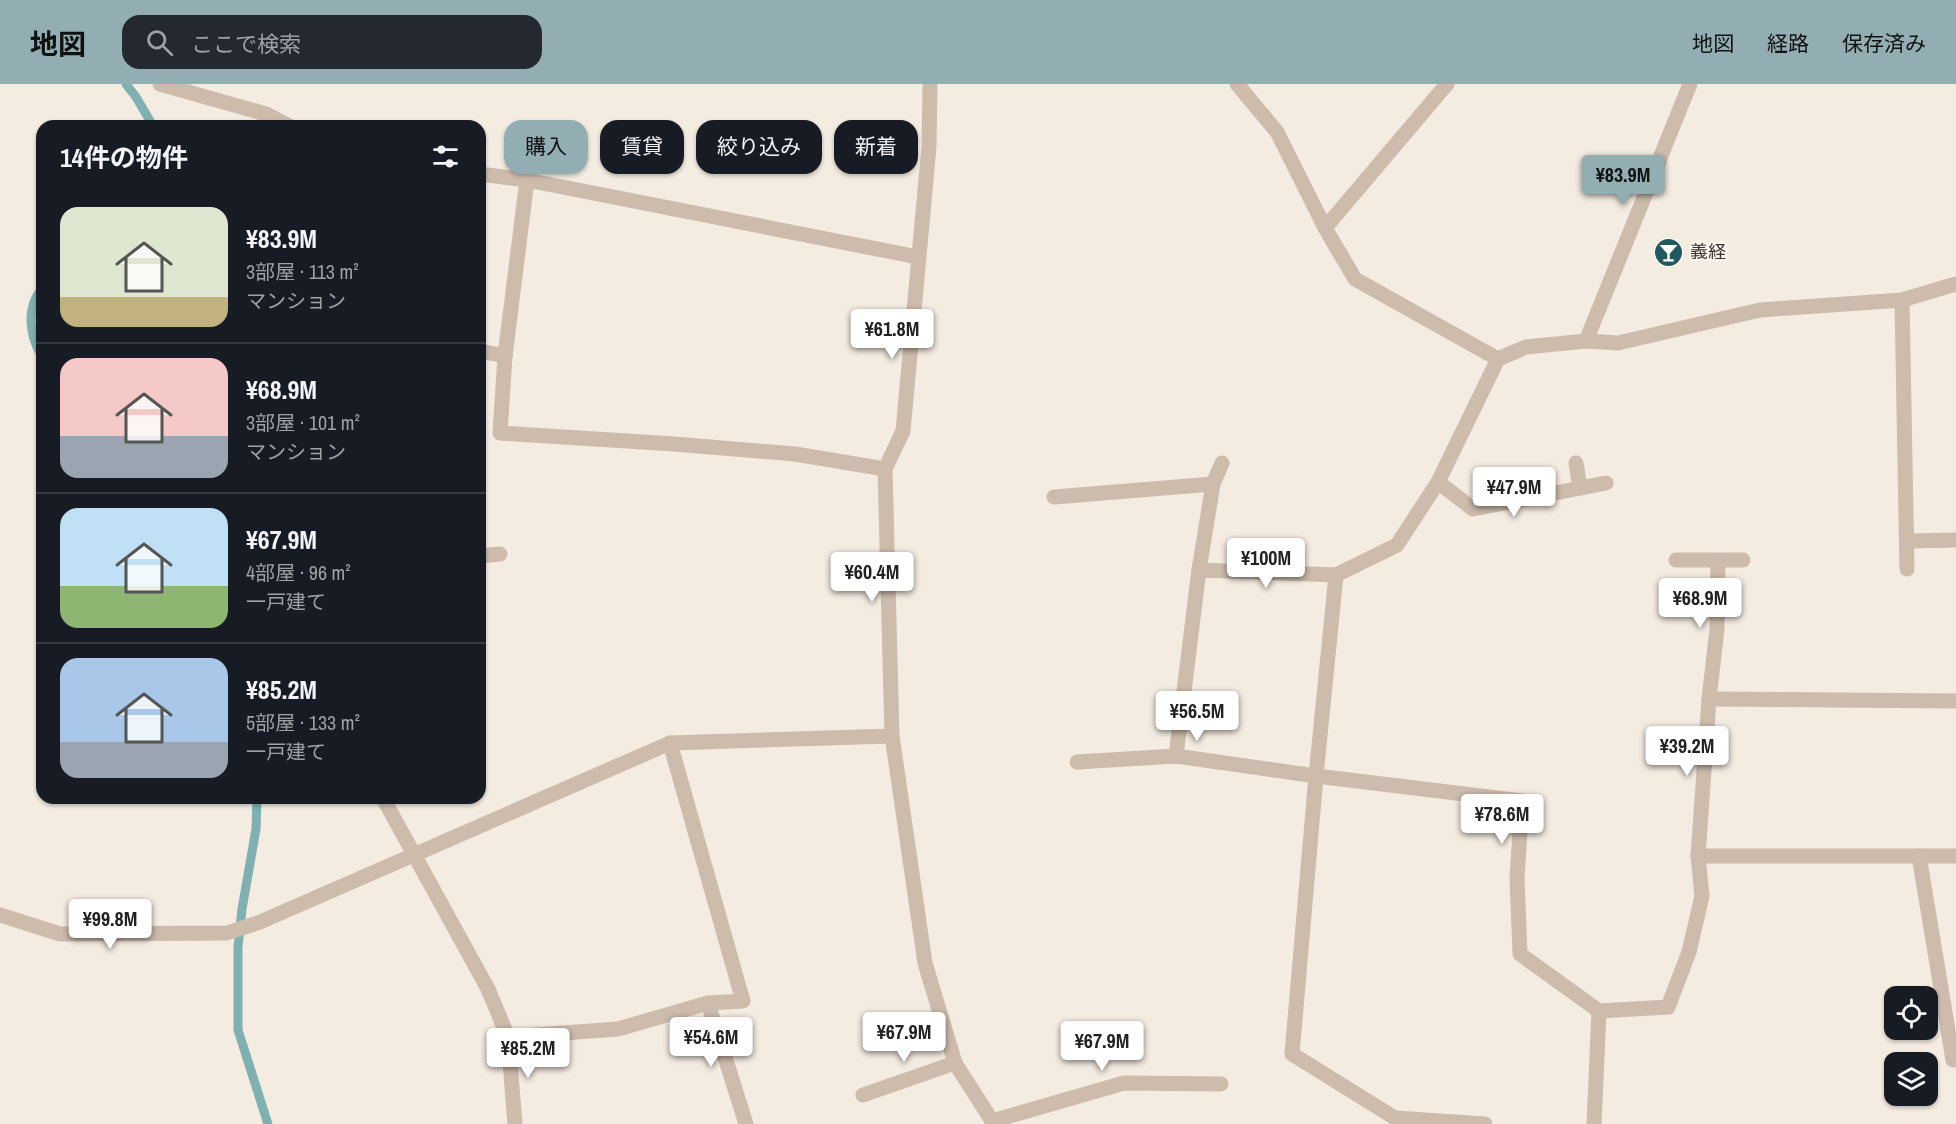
<!DOCTYPE html>
<html lang="ja">
<head>
<meta charset="utf-8">
<style>
	:root { --surface:#171b24; --page:#242831; --text:#f1f3f6; --muted:#9ea1a6; --line:#363941; --accent:#92aeb2 }
	body { margin:0; font-family:"Archivo Narrow","Noto Sans JP",sans-serif; background:var(--page); color:var(--text); height:100vh; display:flex; flex-direction:column; font-size:22px; white-space:nowrap }
	* { box-sizing:border-box; margin:0 }
	p { font-size:20px; color:var(--muted) }
	.icon { flex:none; width:33px; height:33px; fill:none; stroke:currentColor; stroke-width:2; stroke-linecap:round; stroke-linejoin:round }
	.map { position:relative; flex:1; overflow:hidden }
	.drawer { position:absolute; left:36px; top:36px; width:450px; height:684px; display:flex; flex-direction:column; background:var(--surface); border-radius:18px; box-shadow:0 2px 4px #0004 }
	.drawer>* { flex:none }
	.top-card { position:absolute; left:504px; top:36px; width:570px; height:54px; display:flex; gap:12px }
	.fabs { position:absolute; left:1884px; top:902px; display:grid; gap:12px }
	.fabs a { display:grid; place-items:center; width:54px; height:54px; border-radius:12px; background:var(--surface); box-shadow:0 2px 4px #0004; font-size:30px }
	.price { position:absolute; translate:-50% -51px; padding:0 14px; border-radius:6px; background:#fff; color:#222; font-size:20px; line-height:39px; filter:drop-shadow(0 2px 3px #0008) }
	.price::after { content:''; position:absolute; left:50%; top:36px; width:18px; height:14px; margin-left:-9px; background:inherit; clip-path:polygon(0 0,100% 0,50% 100%) }
	.price.selected { background:var(--accent); color:#111 }
	ul { padding:0; list-style:none }
	li { display:flex; align-items:center; gap:18px; height:150px; padding:0 24px }
	li+li { border-top:2px solid var(--line) }
	li span { display:grid; place-items:center; flex:none; width:168px; height:120px; border-radius:18px; color:#555 }
	li>.icon { margin-inline-start:auto }
	span .icon { width:72px; height:72px; fill:#fffc; stroke-width:1 }
	li b { font-size:26px }
	h2 { display:flex; justify-content:space-between; align-items:center; height:72px; padding:0 24px; font-size:26px }
	.pill { padding:0 21px; border-radius:18px; background:var(--surface); box-shadow:0 2px 4px #0004; font-size:21px; line-height:54px }
	.pill.selected { background:var(--accent); color:#111 }
	header { display:flex; align-items:center; gap:36px; box-sizing:border-box; height:84px; padding:0 30px; background:var(--accent); color:#111 }
	header strong { font-size:28px }
	nav { display:flex; gap:33px; margin-inline-start:auto; font-size:21px }
	.search { width:420px; height:54px; background:var(--page); display:flex; align-items:center; gap:15px; box-sizing:border-box; padding:0 21px; border-radius:18px; color:var(--muted); font-size:22px }
	.map>svg:first-child { display:block }
</style>
</head>
<body>
<header>
<strong>地図</strong>
<div class="search"><svg class="icon" aria-label="search" viewBox="0 0 24 24"><circle cx="10" cy="10" r="6"/><path d="M15 15l6 6"/></svg>ここで検索</div>
<nav><a>地図</a><a>経路</a><a>保存済み</a></nav>
</header>
<div class="map">
<svg width="1956" height="1040" viewBox="0 0 1956 1040">
	<rect width="100%" height="100%" fill="#f4ebe1"/>
	<g fill="none" stroke-linecap="round" stroke-linejoin="round">
		<g stroke="#7fb0b2" stroke-width="9">
			<path d="M 126,0 L 136,13 L 153,42"/>
			<path d="M 42,205 C 26,223 29,252 42,272"/>
			<path d="M 257,714 L 256,745 L 242,825 L 238,863 L 238,946 L 268,1040"/>
		</g>
		<g stroke="#cdbbac" stroke-width="15">
			<path d="M 160,0 L 266,30 L 289,42"/>
			<path d="M 930,0 L 929,63 L 903,347 L 885,385 L 892,652 L 925,879 L 955,979 L 994,1040"/>
			<path d="M 1237,0 L 1277,48 L 1325,144 L 1355,195 L 1498,275"/>
			<path d="M 480,90 L 527,96 L 505,272 L 500,349 L 674,360 L 795,370 L 885,385"/>
			<path d="M 527,96 L 918,173"/>
			<path d="M 1325,144 L 1447,0"/>
			<path d="M 1902,216 L 1907,485"/>
			<path d="M 480,267 L 505,272"/>
			<path d="M 1576,379 L 1580,404"/>
			<path d="M 1438,398 L 1473,425 L 1606,399"/>
			<path d="M 1054,413 L 1213,400"/>
			<path d="M 1908,457 L 1956,456"/>
			<path d="M 480,472 L 500,470"/>
			<path d="M 1676,476 L 1743,476"/>
			<path d="M 1199,486 L 1336,491 L 1397,461 L 1438,398 L 1498,275 L 1526,263 L 1586,257 L 1618,259 L 1760,226 L 1902,216 L 1956,200"/>
			<path d="M 1336,491 L 1316,692 L 1292,970 L 1395,1034 L 1485,1040"/>
			<path d="M 1709,615 L 1956,617"/>
			<path d="M 1176,672 L 1199,486 L 1213,400 L 1222,379"/>
			<path d="M 1077,678 L 1176,672 L 1316,692 L 1522,717 L 1517,794 L 1520,870 L 1599,927 L 1668,923 L 1689,868 L 1702,812 L 1698,772 L 1956,772"/>
			<path d="M 383,714 L 488,905 L 508,953 L 618,945 L 708,919 L 743,917 L 670,659"/>
			<path d="M 1698,772 L 1709,615 L 1717,545 L 1718,477"/>
			<path d="M 1919,772 L 1953,976"/>
			<path d="M 0,831 L 60,850 L 227,849 L 260,838 L 670,659 L 892,652"/>
			<path d="M 708,919 L 746,1040"/>
			<path d="M 508,953 L 515,1040"/>
			<path d="M 863,1011 L 955,979"/>
			<path d="M 992,1037 L 1124,999 L 1221,1000"/>
			<path d="M 1594,1040 L 1599,927"/>
		</g>
		<path stroke="#cdbbac" stroke-width="15" d="M 1586,257 L 1690,0"/>
	</g>
	<defs>
		<symbol id="bar-disc" viewBox="-11 -11 22 22"><circle r="9.5" fill="#1f5a5e" stroke="#fbf5ee"/><path d="M-6-5H6L.8 .8V4.5H3.5V6h-7V4.5H-.8V.8Z" fill="#fff"/></symbol>
	</defs>
	<g fill-rule="evenodd">
		<use href="#bar-disc" x="1652" y="152" width="33" height="33"/>
	</g>
	<g text-anchor="middle" stroke-width="4.5" stroke-linejoin="round" paint-order="stroke">
		<g font-size="18" fill="#3b302b" stroke="#fbf5ee" text-anchor="start">
			<text x="1690" y="174">義経</text>
		</g>
	</g>
</svg>
<div class="fabs">
<a><svg class="icon" aria-label="locate" viewBox="0 0 24 24"><circle cx="12" cy="12" r="6"/><path d="M12 2v4M12 18v4M2 12h4M18 12h4"/></svg></a>
<a><svg class="icon" aria-label="layers" viewBox="0 0 24 24"><path d="M12 4l9 5-9 5-9-5zM3 14l9 5 9-5"/></svg></a>
</div>
<b class="price selected" style="left:1623px;top:122px">¥83.9M</b>
<b class="price" style="left:892px;top:276px">¥61.8M</b>
<b class="price" style="left:1514px;top:434px">¥47.9M</b>
<b class="price" style="left:1266px;top:505px">¥100M</b>
<b class="price" style="left:872px;top:519px">¥60.4M</b>
<b class="price" style="left:1700px;top:545px">¥68.9M</b>
<b class="price" style="left:1197px;top:658px">¥56.5M</b>
<b class="price" style="left:1687px;top:693px">¥39.2M</b>
<b class="price" style="left:1502px;top:761px">¥78.6M</b>
<b class="price" style="left:110px;top:866px">¥99.8M</b>
<b class="price" style="left:904px;top:979px">¥67.9M</b>
<b class="price" style="left:711px;top:984px">¥54.6M</b>
<b class="price" style="left:1102px;top:988px">¥67.9M</b>
<b class="price" style="left:528px;top:995px">¥85.2M</b>
<div class="top-card">
<a class="pill selected">購入</a>
<a class="pill">賃貸</a>
<a class="pill">絞り込み</a>
<a class="pill">新着</a>
</div>
<section class="drawer">
<h2>14件の物件<svg class="icon" aria-label="filters" viewBox="0 0 24 24"><path d="M4 7h16M4 17h16"/><circle cx="9" cy="7" r="2"/><circle cx="15" cy="17" r="2"/></svg></h2>
<ul>
<li><span style="background:linear-gradient(#dfe7d0 75%,#c2b280 0)"><svg class="icon" aria-label="home" viewBox="0 0 24 24"><path d="M3 11l9-7 9 7M6 9v11h12V9"/></svg></span><div><b>¥83.9M</b><p>3部屋 · 113 m²</p><p>マンション</p></div></li>
<li><span style="background:linear-gradient(#f6c9c9 65%,#9aa5b1 0)"><svg class="icon" aria-label="home" viewBox="0 0 24 24"><path d="M3 11l9-7 9 7M6 9v11h12V9"/></svg></span><div><b>¥68.9M</b><p>3部屋 · 101 m²</p><p>マンション</p></div></li>
<li><span style="background:linear-gradient(#bfe0f5 65%,#8fb573 0)"><svg class="icon" aria-label="home" viewBox="0 0 24 24"><path d="M3 11l9-7 9 7M6 9v11h12V9"/></svg></span><div><b>¥67.9M</b><p>4部屋 · 96 m²</p><p>一戸建て</p></div></li>
<li><span style="background:linear-gradient(#a9c7e8 70%,#9aa5b1 0)"><svg class="icon" aria-label="home" viewBox="0 0 24 24"><path d="M3 11l9-7 9 7M6 9v11h12V9"/></svg></span><div><b>¥85.2M</b><p>5部屋 · 133 m²</p><p>一戸建て</p></div></li>
</ul>
</section>
</div>
</body>
</html>
